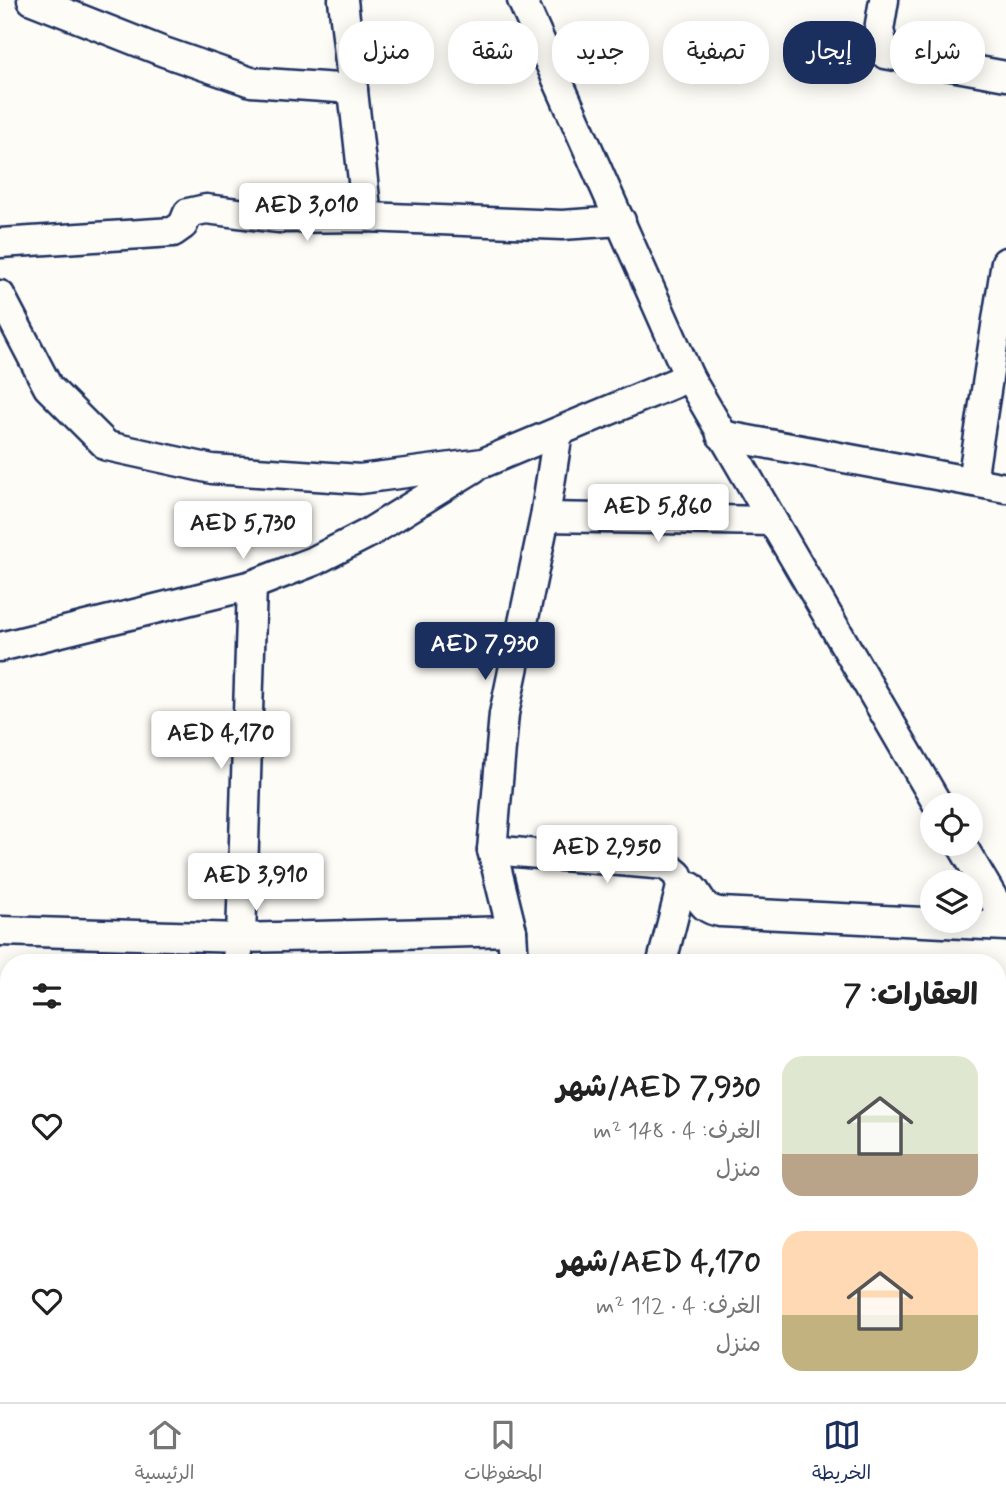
<!DOCTYPE html>
<html lang="ar">
<head>
<meta charset="utf-8">
<style>
	:root { --surface:#fff; --page:#f2f2f2; --text:#222; --muted:#767676; --line:#e0e0e0; --accent:#1b2f5e }
	body { margin:0; font-family:Mynerve,"Playpen Sans Arabic",sans-serif; background:var(--page); color:var(--text); direction:rtl; height:100vh; display:flex; flex-direction:column; font-size:26px; white-space:nowrap }
	* { box-sizing:border-box; margin:0 }
	p { font-size:23px; color:var(--muted) }
	.icon { flex:none; width:38px; height:38px; fill:none; stroke:currentColor; stroke-width:2; stroke-linecap:round; stroke-linejoin:round }
	.map { position:relative; flex:1; overflow:hidden; direction:ltr }
	.details { position:absolute; left:0px; top:954px; width:1006px; height:450px; display:flex; flex-direction:column; background:var(--surface); border-radius:28px 28px 0 0; box-shadow:0 4px 18px #0003; direction:rtl }
	.details>* { flex:none }
	.banner { position:absolute; left:21px; top:21px; width:964px; height:63px; direction:rtl; display:flex; gap:14px }
	.tools { position:absolute; left:920px; top:793px; display:grid; gap:14px }
	.tools a { display:grid; place-items:center; width:63px; height:63px; border-radius:50%; background:var(--surface); box-shadow:0 4px 18px #0003; font-size:35px }
	.price { position:absolute; translate:-50% -60px; padding:0 16px; border-radius:7px; background:#fff; color:#222; font-size:23px; line-height:46px; filter:drop-shadow(0 2px 4px #0008) }
	.price::after { content:''; position:absolute; left:50%; top:42px; width:21px; height:16px; margin-left:-10px; background:inherit; clip-path:polygon(0 0,100% 0,50% 100%) }
	.price.current { background:var(--accent); color:#fff }
	ul { padding:0; list-style:none }
	li { display:flex; align-items:center; gap:21px; height:175px; padding:0 28px }
	li span { display:grid; place-items:center; flex:none; width:196px; height:140px; border-radius:21px; color:#555 }
	li>.icon { margin-inline-start:auto }
	span .icon { width:84px; height:84px; fill:#fffc; stroke-width:1 }
	li b { font-size:30px }
	h2 { display:flex; justify-content:space-between; align-items:center; height:84px; padding:0 28px; font-size:30px }
	.chip { padding:0 24px; border-radius:28px; background:var(--surface); box-shadow:0 4px 18px #0003; font-size:24px; line-height:63px }
	.chip.current { background:var(--accent); color:#fff }
	.dock { display:flex; justify-content:space-around; align-items:center; height:98px; border-top:2px solid var(--line); background:var(--surface); font-size:19px; color:var(--muted) }
	.dock a { display:grid; justify-items:center; gap:4px }
	.dock .current { color:var(--accent) }
	.map>svg:first-child { display:block }
</style>
</head>
<body>
<div class="map">
<svg width="1006" height="1402" viewBox="0 0 1006 1402">
	<rect width="100%" height="100%" fill="#fdfcf7"/>
	<filter id="ink" filterUnits="userSpaceOnUse"><feTurbulence type="fractalNoise" baseFrequency=".0143" numOctaves="2"/><feDisplacementMap in="SourceGraphic" scale="14" xChannelSelector="R" yChannelSelector="G"/><feConvolveMatrix kernelMatrix="1 2 1 2 8 2 1 2 1" color-interpolation-filters="sRGB"/></filter>
	<g filter="url(#ink)">
		<g fill="none" stroke-linecap="round" stroke-linejoin="round">
			<defs>
				<g id="minor">
					<path d="M 32,0 L 164,52 L 251,82 L 353,89"/>
					<path d="M 343,0 L 367,217"/>
					<path d="M 522,0 L 689,377 L 938,805"/>
					<path d="M 884,0 L 879,30 L 885,54 L 1006,76"/>
					<path d="M 0,243 L 173,232 L 183,225 L 188,213 L 206,209 L 278,218 L 367,217 L 562,225 L 621,221"/>
					<path d="M 0,295 L 48,387 L 107,446 L 212,469 L 360,479 L 483,463 L 689,377"/>
					<path d="M 721,435 L 1006,488"/>
					<path d="M 972,481 L 1006,262"/>
					<path d="M 545,517 L 772,521"/>
					<path d="M 0,647 L 252,585 L 314,561 L 367,534 L 474,468"/>
					<path d="M 961,844 L 1006,920"/>
					<path d="M 492,850 L 666,865 L 678,875 L 681,887 L 662,962"/>
					<path d="M 681,887 L 691,887 C 703,899 699,908 720,912 L 1006,926"/>
					<path d="M 0,931 L 241,938 L 512,931"/>
					<path d="M 236,962 L 241,938 L 252,585"/>
					<path d="M 514,962 L 512,931 L 492,850 L 504,714 L 545,517 L 558,432"/>
					<path d="M 0,1017 L 9,1017"/>
					<path d="M 998,1140 L 1006,1150"/>
					<path d="M 0,1201 L 9,1204"/>
					<path d="M 998,1257 L 1006,1220"/>
					<path d="M 475,1395 L 476,1402"/>
					<path d="M 608,1395 L 610,1402"/>
					<path d="M 184,1402 L 185,1395"/>
					<path d="M 712,1402 L 714,1395"/>
					<path d="M 963,1402 L 965,1395"/>
				</g>
			</defs>
			<use href="#minor" stroke="#1b2f5e" stroke-width="33"/>
			<use href="#minor" stroke="#fdfcf7" stroke-width="28"/>
		</g>
	</g>
</svg>
<div class="tools">
<a><svg class="icon" aria-label="locate" viewBox="0 0 24 24"><circle cx="12" cy="12" r="6"/><path d="M12 2v4M12 18v4M2 12h4M18 12h4"/></svg></a>
<a><svg class="icon" aria-label="layers" viewBox="0 0 24 24"><path d="M12 4l9 5-9 5-9-5zM3 14l9 5 9-5"/></svg></a>
</div>
<b class="price" style="left:307px;top:243px">AED 3,010</b>
<b class="price" style="left:658px;top:544px">AED 5,860</b>
<b class="price" style="left:243px;top:561px">AED 5,730</b>
<b class="price current" style="left:485px;top:682px">AED 7,930</b>
<b class="price" style="left:221px;top:771px">AED 4,170</b>
<b class="price" style="left:607px;top:885px">AED 2,950</b>
<b class="price" style="left:256px;top:913px">AED 3,910</b>
<div class="banner">
<a class="chip">شراء</a>
<a class="chip current">إيجار</a>
<a class="chip">تصفية</a>
<a class="chip">جديد</a>
<a class="chip">شقة</a>
<a class="chip">منزل</a>
</div>
<section class="details">
<h2>العقارات: 7<svg class="icon" aria-label="filters" viewBox="0 0 24 24"><path d="M4 7h16M4 17h16"/><circle cx="9" cy="7" r="2"/><circle cx="15" cy="17" r="2"/></svg></h2>
<ul>
<li><span style="background:linear-gradient(#dfe7d0 70%,#b9a48a 0)"><svg class="icon" aria-label="home" viewBox="0 0 24 24"><path d="M3 11l9-7 9 7M6 9v11h12V9"/></svg></span><div><b>AED 7,930/شهر</b><p>الغرف: 4 · 148 m²</p><p>منزل</p></div><svg class="icon" aria-label="heart" viewBox="0 0 24 24"><path d="M12 20l-8-8c-3-5 5-10 8-4 3-6 11-1 8 4z"/></svg></li>
<li><span style="background:linear-gradient(#ffd9b3 60%,#c2b280 0)"><svg class="icon" aria-label="home" viewBox="0 0 24 24"><path d="M3 11l9-7 9 7M6 9v11h12V9"/></svg></span><div><b>AED 4,170/شهر</b><p>الغرف: 4 · 112 m²</p><p>منزل</p></div><svg class="icon" aria-label="heart" viewBox="0 0 24 24"><path d="M12 20l-8-8c-3-5 5-10 8-4 3-6 11-1 8 4z"/></svg></li>
</ul>
</section>
</div>
<nav class="dock">
<a class="current"><svg class="icon" aria-label="map" viewBox="0 0 24 24"><path d="M3 6l6-2 6 2 6-2v14l-6 2-6-2-6 2zM9 4v14M15 6v14"/></svg>الخريطة</a>
<a><svg class="icon" aria-label="saved" viewBox="0 0 24 24"><path d="M7 4h10v16l-5-4-5 4z"/></svg>المحفوظات</a>
<a><svg class="icon" aria-label="home" viewBox="0 0 24 24"><path d="M3 11l9-7 9 7M6 9v11h12V9"/></svg>الرئيسية</a>
</nav>
</body>
</html>
